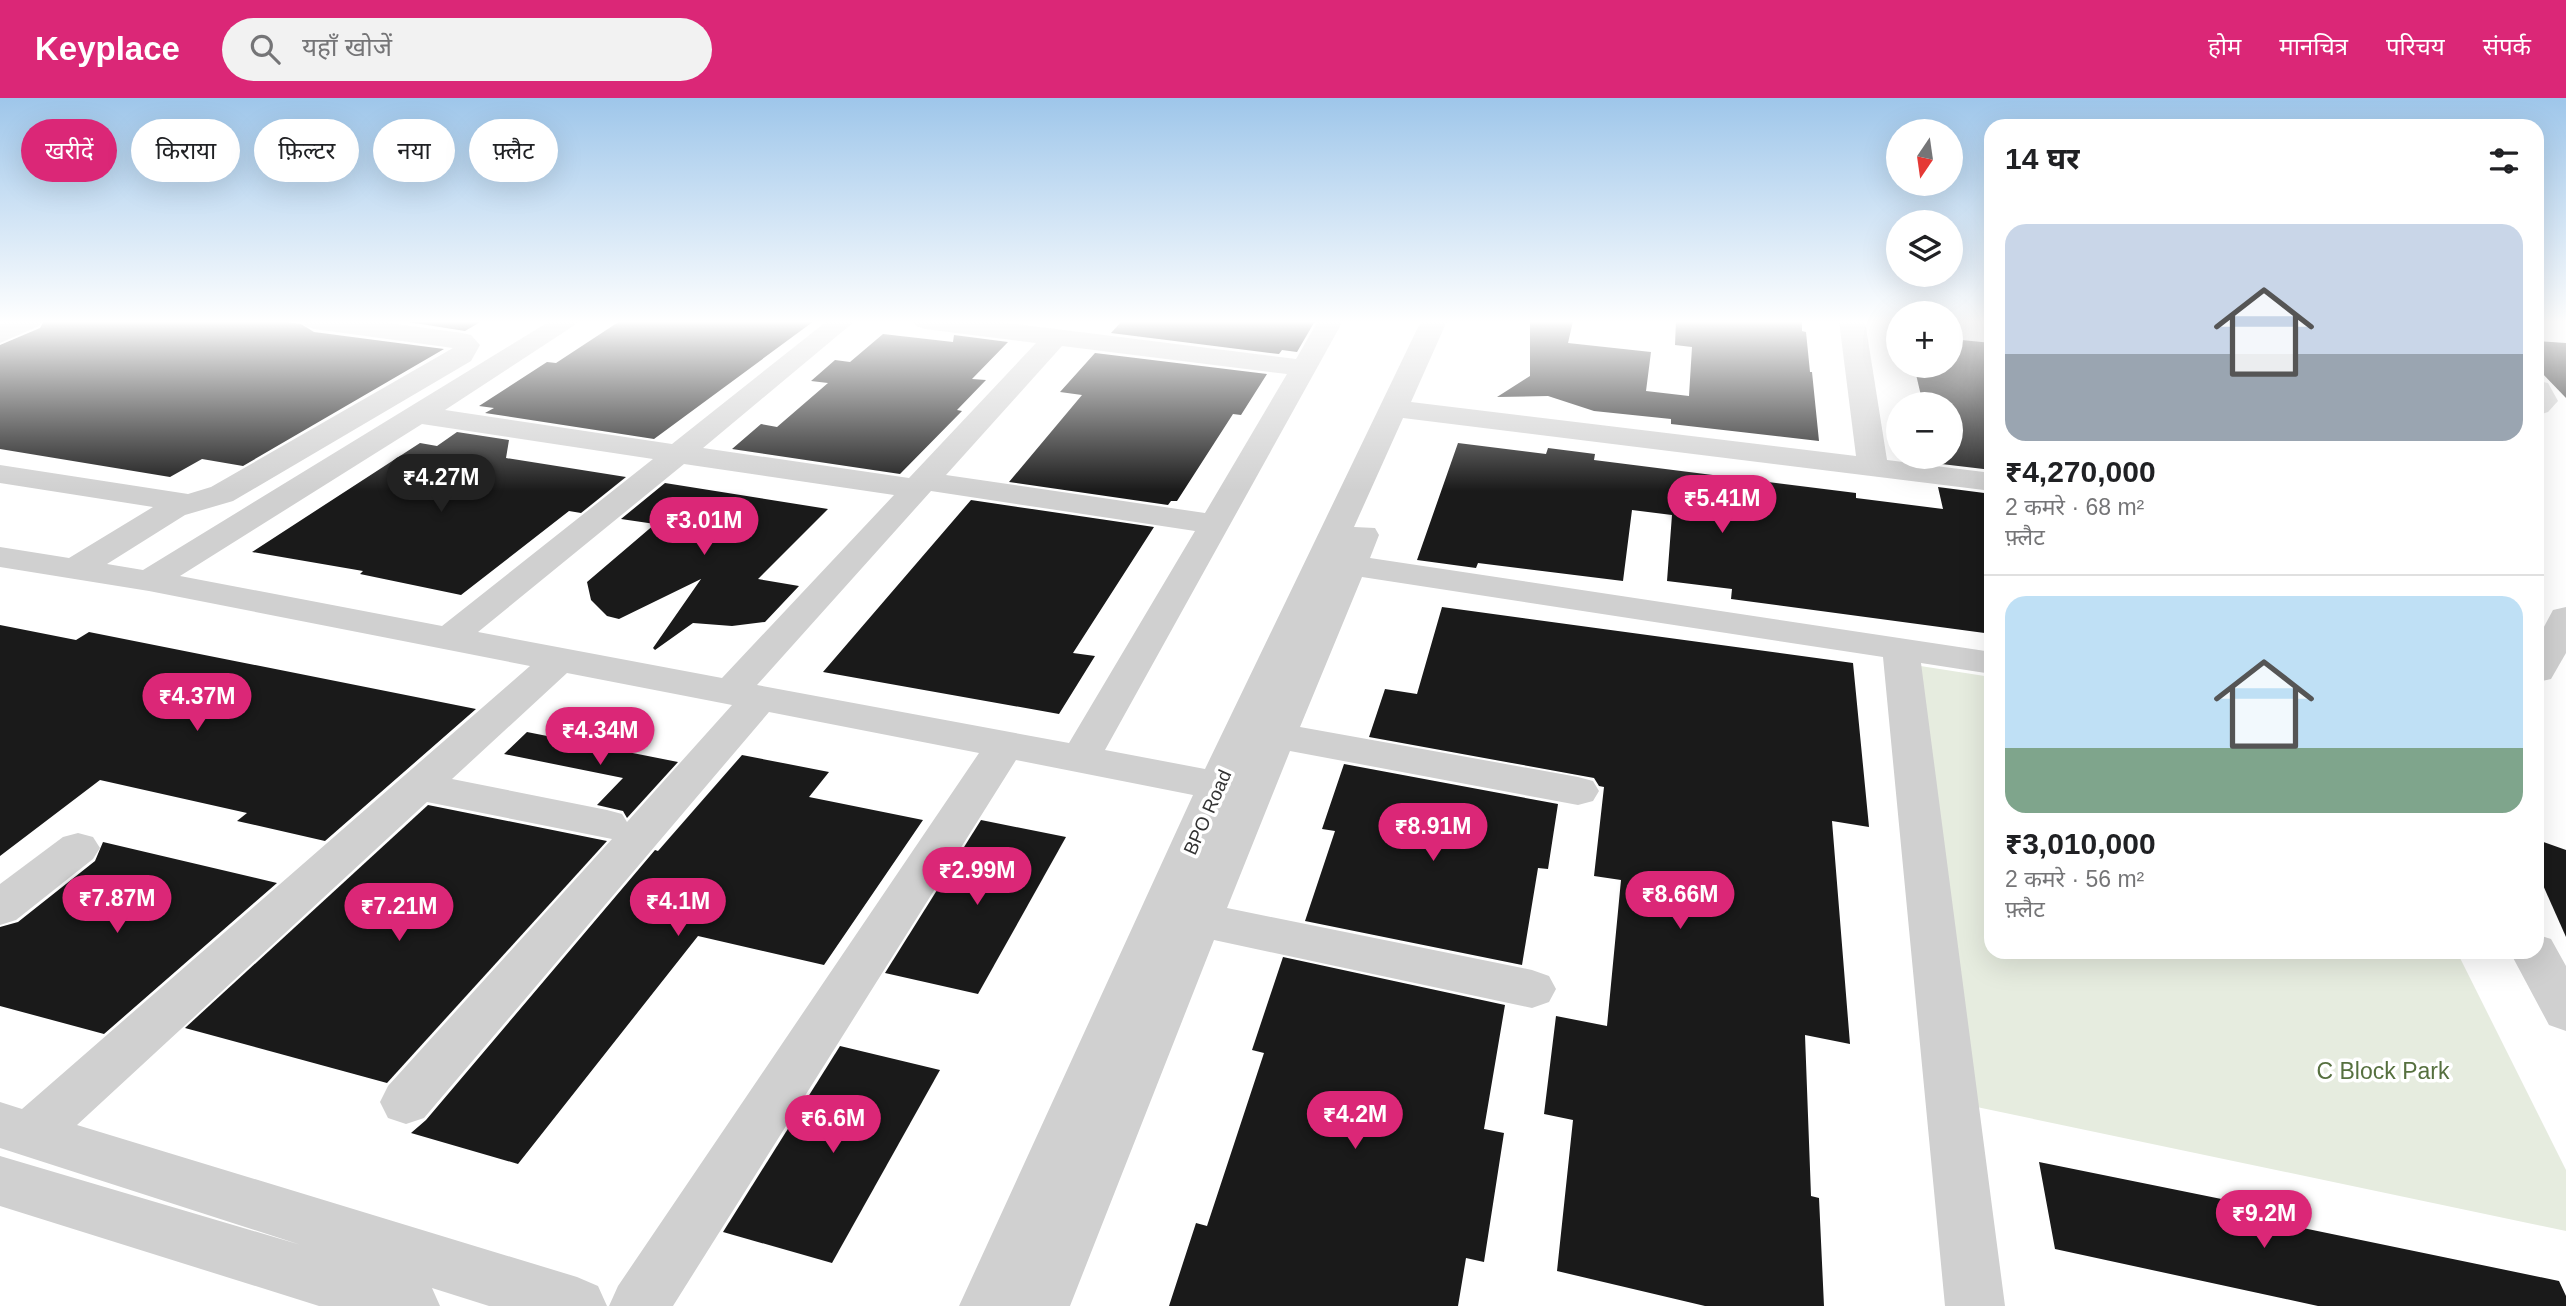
<!DOCTYPE html>
<html lang="hi">
<head>
<meta charset="utf-8">
<style>
	:root { --surface:#fff; --page:#f2f2f2; --text:#202124; --muted:#757577; --line:#e0e0e0; --accent:#db2777 }
	body { margin:0; font-family:Helvetica,"Noto Sans Devanagari",sans-serif; background:var(--page); color:var(--text); height:100vh; display:flex; flex-direction:column; font-size:26px; white-space:nowrap }
	* { box-sizing:border-box; margin:0 }
	p { font-size:23px; color:var(--muted) }
	.icon { flex:none; width:38px; height:38px; fill:none; stroke:currentColor; stroke-width:2; stroke-linecap:round; stroke-linejoin:round }
	.map { position:relative; flex:1; overflow:hidden }
	.side { position:absolute; left:1984px; top:21px; width:560px; height:840px; display:flex; flex-direction:column; background:var(--surface); border-radius:21px; box-shadow:0 7px 28px #0002 }
	.side>* { flex:none }
	.banner { position:absolute; left:21px; top:21px; width:665px; height:63px; display:flex; gap:14px }
	.needle { width:46px; rotate:193deg }
	.tools { position:absolute; left:1886px; top:21px; display:grid; gap:14px }
	.tools a { display:grid; place-items:center; width:77px; height:77px; border-radius:50%; background:var(--surface); box-shadow:0 7px 28px #0002; font-size:35px }
	.price { position:absolute; translate:-50% -60px; padding:0 16px; border-radius:24px; background:var(--accent); color:#fff; font-size:23px; line-height:46px; filter:drop-shadow(0 2px 4px #0008) }
	.price::after { content:''; position:absolute; left:50%; top:42px; width:21px; height:16px; margin-left:-10px; background:inherit; clip-path:polygon(0 0,100% 0,50% 100%) }
	.price.selected { background:#222; color:#fff }
	ul { padding:0; list-style:none }
	li { display:grid; align-content:center; gap:14px; height:371px; padding:0 21px }
	li+li { border-top:2px solid var(--line) }
	li span { display:grid; place-items:center; height:217px; border-radius:21px; color:#555 }
	li>.icon { margin-inline-start:auto }
	span .icon { width:126px; height:126px; fill:#fffc; stroke-width:1 }
	li b { font-size:30px }
	h2 { display:flex; justify-content:space-between; align-items:center; height:84px; padding:0 21px; font-size:30px }
	.pill { padding:0 24px; border-radius:32px; background:var(--surface); box-shadow:0 7px 28px #0002; font-size:24px; line-height:63px }
	.pill.selected { background:var(--accent); color:#fff }
	header { display:flex; align-items:center; gap:42px; box-sizing:border-box; height:98px; padding:0 35px; background:var(--accent); color:#fff }
	header strong { font-size:33px }
	nav { display:flex; gap:38px; margin-inline-start:auto; font-size:24px }
	.search { width:490px; height:63px; background:var(--page); display:flex; align-items:center; gap:18px; box-sizing:border-box; padding:0 24px; border-radius:38px; color:var(--muted); font-size:26px }
	.map>svg:first-child { display:block }
</style>
</head>
<body>
<header>
<strong>Keyplace</strong>
<div class="search"><svg class="icon" aria-label="search" viewBox="0 0 24 24"><circle cx="10" cy="10" r="6"/><path d="M15 15l6 6"/></svg>यहाँ खोजें</div>
<nav><a>होम</a><a>मानचित्र</a><a>परिचय</a><a>संपर्क</a></nav>
</header>
<div class="map">
<svg width="2566" height="1208" viewBox="0 0 2566 1208">
	<rect width="100%" height="100%" fill="#fff"/>
	<path fill="#e6ecdf" d="M 1914,567 L 1991,579 L 1992,854 L 2457,854 L 2566,1072 L 2566,1133 L 1972,1008 Z"/>
	<g fill="#1a1a1a">
		<path d="M 44,223 L 279,223 L 301,226 L 314,234 L 444,251 L 243,368 L 202,361 L 170,379 L 0,351 L 0,247 L 40,230 Z"/>
		<path d="M 402,223 L 482,223 L 465,233 Z"/>
		<path d="M 620,223 L 814,223 L 654,341 L 485,315 L 494,310 L 479,308 L 547,264 L 556,265 Z"/>
		<path d="M 1122,223 L 1315,223 L 1297,254 L 1282,252 L 1279,256 L 1111,235 Z"/>
		<path d="M 1530,223 L 1573,223 L 1568,245 L 1651,254 L 1646,293 L 1689,298 L 1692,249 L 1675,247 L 1676,223 L 1802,223 L 1802,233 L 1806,234 L 1810,274 L 1812,274 L 1819,343 L 1671,326 L 1671,321 L 1594,313 L 1548,298 L 1497,299 L 1530,278 Z"/>
		<path d="M 883,236 L 953,244 L 954,237 L 1008,244 L 972,281 L 986,282 L 957,312 L 962,313 L 900,376 L 732,351 L 761,326 L 777,329 L 828,285 L 811,283 L 835,262 L 850,264 Z"/>
		<path d="M 1951,241 L 1992,245 L 1992,372 L 1933,365 L 1931,359 L 1951,359 L 1951,306 L 1923,306 L 1914,268 L 1951,268 Z"/>
		<path d="M 2538,243 L 2566,245 L 2566,300 L 2538,271 Z"/>
		<path d="M 1095,255 L 1267,276 L 1241,317 L 1233,316 L 1177,403 L 1171,403 L 1168,407 L 1009,384 L 1082,297 L 1060,294 Z"/>
		<path d="M 457,334 L 509,342 L 506,360 L 626,379 L 581,415 L 569,413 L 461,497 L 360,476 L 363,473 L 252,454 L 420,345 L 437,348 Z"/>
		<path d="M 1458,345 L 1546,356 L 1548,350 L 1595,356 L 1594,362 L 1856,395 L 1856,400 L 1943,411 L 1938,389 L 1992,396 L 1992,536 L 1731,501 L 1732,491 L 1667,483 L 1672,417 L 1632,412 L 1623,483 L 1478,465 L 1476,470 L 1417,462 Z"/>
		<path d="M 665,385 L 828,411 L 758,481 L 799,488 L 765,524 L 732,528 L 693,525 L 655,552 L 653,550 L 701,481 L 619,521 L 607,518 L 591,502 L 587,484 L 655,426 L 621,421 Z"/>
		<path d="M 971,402 L 1154,429 L 1073,555 L 1095,558 L 1059,616 L 823,574 Z"/>
		<path d="M 1442,509 L 1853,565 L 1869,729 L 1832,723 L 1850,946 L 1805,937 L 1811,1098 L 1819,1100 L 1824,1208 L 1705,1208 L 1557,1173 L 1573,1022 L 1544,1016 L 1556,918 L 1607,928 L 1621,782 L 1594,778 L 1604,689 L 1599,688 L 1594,680 L 1369,639 L 1385,591 L 1417,596 Z"/>
		<path d="M 0,527 L 76,542 L 89,534 L 476,611 L 325,743 L 237,723 L 247,715 L 100,682 L 0,758 Z"/>
		<path d="M 527,634 L 678,664 L 627,720 L 623,713 L 597,707 L 623,680 L 504,656 Z"/>
		<path d="M 742,657 L 829,674 L 809,699 L 923,722 L 824,867 L 698,838 L 518,1066 L 411,1035 L 426,1022 L 655,752 L 658,753 Z"/>
		<path d="M 1344,666 L 1558,706 L 1548,771 L 1538,770 L 1522,867 L 1305,823 L 1335,733 L 1322,731 Z"/>
		<path d="M 428,707 L 607,743 L 387,985 L 185,930 Z"/>
		<path d="M 981,722 L 1066,739 L 978,896 L 885,875 Z"/>
		<path d="M 2538,742 L 2566,752 L 2566,839 L 2538,776 Z"/>
		<path d="M 103,744 L 277,785 L 104,936 L 0,908 L 0,829 L 18,824 L 95,763 Z"/>
		<path d="M 1283,859 L 1505,907 L 1484,1031 L 1504,1035 L 1484,1164 L 1466,1160 L 1458,1208 L 1169,1208 L 1196,1125 L 1207,1128 L 1264,955 L 1252,952 Z"/>
		<path d="M 840,948 L 940,972 L 832,1165 L 723,1134 Z"/>
		<path d="M 2039,1064 L 2256,1108 L 2260,1121 L 2559,1183 L 2566,1198 L 2566,1208 L 2318,1208 L 2055,1151 Z"/>
	</g>
	<g fill="none" stroke-linecap="round" stroke-linejoin="round">
		<g fill="#d0d0d0" fill-rule="evenodd">
			<path d="M 8,223 L 42,223 L 39,228 L 0,245 L 0,227 Z"/>
			<path d="M 302,223 L 375,223 L 462,235 L 471,237 L 480,247 L 471,263 L 233,403 L 185,417 L 107,466 L 143,472 L 550,223 L 581,223 L 445,312 L 672,346 L 827,223 L 855,223 L 703,350 L 909,380 L 1036,245 L 925,231 L 916,228 L 913,223 L 991,223 L 1296,261 L 1318,223 L 1343,223 L 1105,652 L 1205,671 L 1421,223 L 1447,223 L 1411,304 L 1856,358 L 1839,223 L 1865,223 L 1887,362 L 1992,375 L 1992,393 L 1403,320 L 1354,429 L 1375,430 L 1379,437 L 1370,460 L 1992,554 L 1992,576 L 1921,565 L 2005,1208 L 1945,1208 L 1883,559 L 1362,479 L 1300,629 L 1578,679 L 1593,683 L 1599,693 L 1593,703 L 1578,707 L 1290,653 L 1227,810 L 1532,872 L 1549,878 L 1556,891 L 1549,904 L 1532,910 L 1214,842 L 1070,1208 L 959,1208 L 1193,697 L 1016,662 L 673,1208 L 609,1208 L 618,1188 L 979,655 L 769,614 L 424,1020 L 406,1026 L 388,1020 L 380,1004 L 388,988 L 612,741 L 427,704 L 77,1027 L 577,1179 L 598,1188 L 607,1208 L 489,1208 L 432,1190 L 440,1208 L 319,1208 L 0,1108 L 0,1058 L 301,1147 L 0,1050 L 0,1004 L 22,1011 L 530,568 L 149,493 L 0,469 L 0,449 L 69,460 L 153,409 L 0,385 L 0,367 L 188,396 L 211,389 L 453,250 L 314,231 L 305,228 ZM 1062,248 L 1287,276 L 1205,415 L 946,377 ZM 422,326 L 653,361 L 442,528 L 180,478 ZM 684,366 L 894,397 L 722,580 L 478,534 ZM 931,393 L 1195,433 L 1069,645 L 757,587 ZM 567,575 L 732,607 L 627,724 L 622,716 L 607,712 L 452,681 Z"/>
			<path d="M 2538,283 L 2548,285 L 2558,303 L 2548,314 L 2538,317 Z"/>
			<path d="M 2566,509 L 2566,555 L 2551,581 L 2538,584 L 2538,540 L 2553,512 Z"/>
			<path d="M 78,735 L 93,739 L 100,750 L 93,761 L 16,822 L 0,827 L 0,786 L 63,739 Z"/>
			<path d="M 2538,837 L 2551,841 L 2566,868 L 2566,933 L 2549,927 L 2510,854 L 2538,854 Z"/>
		</g>
	</g>
	<linearGradient id="sky" x2="0" y2="1"><stop stop-color="#9ec6ea"/><stop offset="0.57" stop-color="#fff"/><stop offset="1" stop-color="#fff" stop-opacity="0"/></linearGradient>
	<rect width="2566" height="393" fill="url(#sky)"/>
	<g text-anchor="middle" stroke-width="7" stroke-linejoin="round" paint-order="stroke">
		<g font-size="19" fill="#333" stroke="#fff">
			<text transform="translate(1207 714) rotate(-66)" y="7">BPO Road</text>
		</g>
		<g font-size="23" fill="#56703f" stroke="#fff">
			<text x="2383" y="981">C Block Park</text>
		</g>
	</g>
</svg>
<div class="tools">
<a><svg class="needle" viewBox="-14 -14 28 28"><path d="M0-13l5 13h-10z" fill="#e53935"/><path d="M0 13l5-13h-10z" fill="#757577"/></svg></a>
<a><svg class="icon" aria-label="layers" viewBox="0 0 24 24"><path d="M12 4l9 5-9 5-9-5zM3 14l9 5 9-5"/></svg></a>
<a>+</a>
<a>−</a>
</div>
<b class="price selected" style="left:441px;top:416px">₹4.27M</b>
<b class="price" style="left:1722px;top:437px">₹5.41M</b>
<b class="price" style="left:704px;top:459px">₹3.01M</b>
<b class="price" style="left:197px;top:635px">₹4.37M</b>
<b class="price" style="left:600px;top:669px">₹4.34M</b>
<b class="price" style="left:1433px;top:765px">₹8.91M</b>
<b class="price" style="left:977px;top:809px">₹2.99M</b>
<b class="price" style="left:1680px;top:833px">₹8.66M</b>
<b class="price" style="left:117px;top:837px">₹7.87M</b>
<b class="price" style="left:678px;top:840px">₹4.1M</b>
<b class="price" style="left:399px;top:845px">₹7.21M</b>
<b class="price" style="left:1355px;top:1053px">₹4.2M</b>
<b class="price" style="left:833px;top:1057px">₹6.6M</b>
<b class="price" style="left:2264px;top:1152px">₹9.2M</b>
<div class="banner">
<a class="pill selected">खरीदें</a>
<a class="pill">किराया</a>
<a class="pill">फ़िल्टर</a>
<a class="pill">नया</a>
<a class="pill">फ़्लैट</a>
</div>
<section class="side">
<h2>14 घर<svg class="icon" aria-label="filters" viewBox="0 0 24 24"><path d="M4 7h16M4 17h16"/><circle cx="9" cy="7" r="2"/><circle cx="15" cy="17" r="2"/></svg></h2>
<ul>
<li><span style="background:linear-gradient(#c9d6e8 60%,#9aa5b1 0)"><svg class="icon" aria-label="home" viewBox="0 0 24 24"><path d="M3 11l9-7 9 7M6 9v11h12V9"/></svg></span><div><b>₹4,270,000</b><p>2 कमरे · 68 m²</p><p>फ़्लैट</p></div></li>
<li><span style="background:linear-gradient(#bfe0f5 70%,#7fa58c 0)"><svg class="icon" aria-label="home" viewBox="0 0 24 24"><path d="M3 11l9-7 9 7M6 9v11h12V9"/></svg></span><div><b>₹3,010,000</b><p>2 कमरे · 56 m²</p><p>फ़्लैट</p></div></li>
</ul>
</section>
</div>
</body>
</html>
